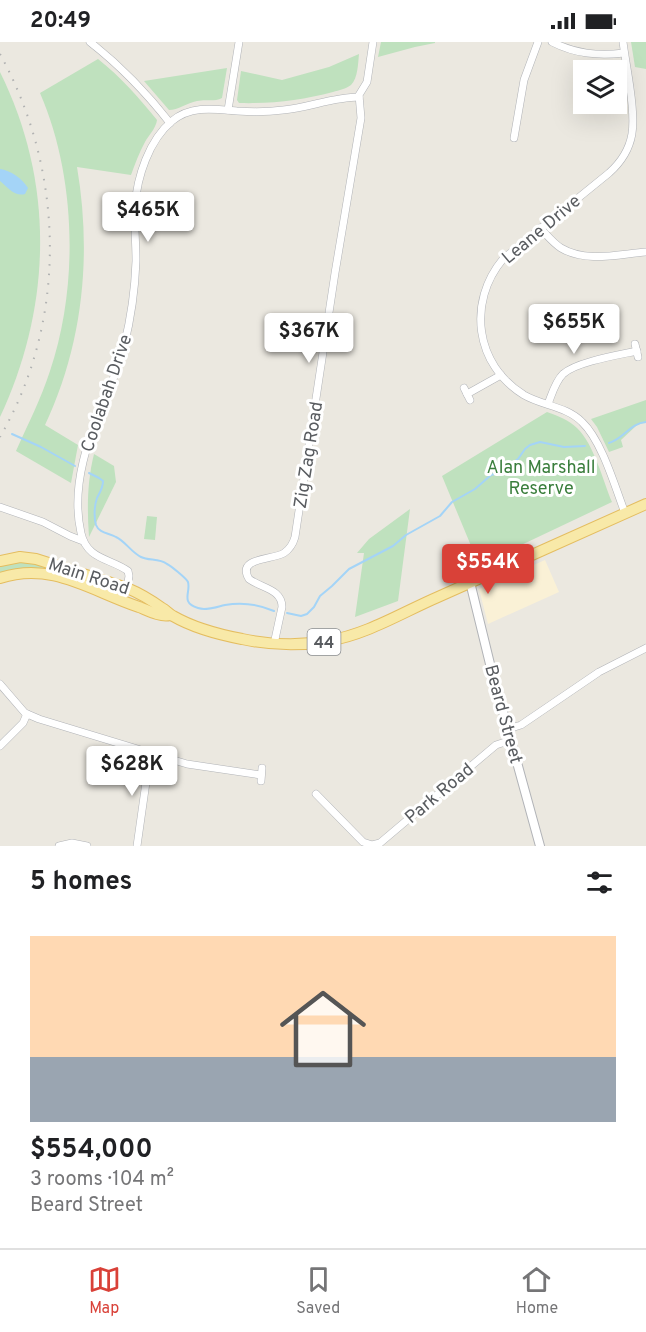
<!DOCTYPE html>
<html lang="en">
<head>
<meta charset="utf-8">
<style>
	:root { --surface:#fff; --page:#f2f2f2; --text:#202124; --muted:#757577; --line:#e0e0e0; --accent:#d94138 }
	body { margin:0; font-family:Overpass,sans-serif; background:var(--page); color:var(--text); height:100vh; display:flex; flex-direction:column; font-size:22px; white-space:nowrap }
	* { box-sizing:border-box; margin:0 }
	p { font-size:20px; color:var(--muted) }
	.icon { flex:none; width:33px; height:33px; fill:none; stroke:currentColor; stroke-width:2; stroke-linecap:round; stroke-linejoin:round }
	.map { position:relative; height:804px; overflow:hidden }
	.side { display:flex; flex-direction:column; background:var(--surface); flex:1 }
	.side>* { flex:none }
	.buttons { position:absolute; left:573px; top:18px; display:grid; gap:12px }
	.buttons a { display:grid; place-items:center; width:54px; height:54px; border-radius:0px; background:var(--surface); box-shadow:0 6px 24px #0002; font-size:30px }
	.price { position:absolute; translate:-50% -51px; padding:0 14px; border-radius:6px; background:#fff; color:#222; font-size:20px; line-height:39px; filter:drop-shadow(0 2px 3px #0008) }
	.price::after { content:''; position:absolute; left:50%; top:36px; width:18px; height:14px; margin-left:-9px; background:inherit; clip-path:polygon(0 0,100% 0,50% 100%) }
	.price.active { background:var(--accent); color:#fff }
	ul { padding:0; list-style:none }
	li { display:grid; align-content:center; gap:12px; height:318px; padding:0 30px }
	li span { display:grid; place-items:center; height:186px; border-radius:0px; color:#555 }
	li>.icon { margin-inline-start:auto }
	span .icon { width:108px; height:108px; fill:#fffc; stroke-width:1 }
	li b { font-size:26px }
	h2 { display:flex; justify-content:space-between; align-items:center; height:72px; padding:0 30px; font-size:26px }
	.status { display:flex; justify-content:space-between; align-items:center; height:42px; padding:0 30px; background:var(--surface); direction:ltr }
	.status svg { height:16px; fill:currentColor }
	.menu { display:flex; justify-content:space-around; align-items:center; height:84px; border-top:2px solid var(--line); background:var(--surface); font-size:16px; color:var(--muted) }
	.menu a { display:grid; justify-items:center; gap:3px }
	.menu .active { color:var(--accent) }
	.map>svg:first-child { display:block }
</style>
</head>
<body>
<div class="status"><b>20:49</b><svg viewBox="0 0 49 12"><path d="M0 12V9h3v3zM5 12V6h3v6zM10 12V3h3v9zM15 12V0h3v12zM26 1h20v11H26zM47 4h2v5h-2z"/></svg></div>
<div class="map">
<svg width="646" height="804" viewBox="0 0 646 804">
	<rect width="100%" height="100%" fill="#ebe8e0"/>
	<path fill="#faf1d6" d="M 545,518 L 559,550 L 488,582 L 479,547 Z"/>
	<g fill="#bfe1be">
		<path d="M 381,0 L 435,0 L 435,1 L 415,5 L 378,15 Z"/>
		<path d="M 631,0 L 646,0 L 646,27 L 635,25 Z"/>
		<path d="M 359,12 C 358,21 358,36 351,43 C 346,47 339,48 333,50 C 302,58 272,62 239,61 L 237,58 L 241,29 L 282,38 L 329,25 Z"/>
		<path d="M 98,17 C 121,35 139,56 157,78 C 156,86 149,93 145,100 C 139,111 135,122 131,133 L 77,125 C 92,213 83,303 45,383 L 78,403 L 71,441 L 16,409 C 28,382 41,357 50,329 C 79,243 76,134 40,51 Z"/>
		<path d="M 227,26 L 222,56 C 215,60 205,57 197,59 C 187,61 178,68 169,68 L 144,39 Z"/>
		<path d="M 0,30 C 55,141 52,264 0,375 Z"/>
		<path d="M 646,358 L 646,380 L 637,383 L 621,398 L 623,405 L 609,410 L 597,385 L 591,377 Z"/>
		<path d="M 547,370 C 558,374 569,378 577,386 C 594,402 603,439 612,460 L 479,523 L 442,434 Z"/>
		<path d="M 94,412 L 114,424 L 116,440 L 89,495 C 87,467 87,440 94,412 Z"/>
		<path d="M 410,467 L 398,559 L 355,575 L 364,511 L 357,511 L 369,497 Z"/>
		<path d="M 147,474 L 157,475 L 155,498 L 144,497 Z"/>
		<path d="M 19,519 L 37,521 L 114,548 L 116,551 L 76,537 L 0,533 L 0,523 Z"/>
	</g>
	<path fill="#a4d4f7" d="M 0,127 C 10,128 23,137 28,146 L 25,152 C 15,155 7,145 0,139 Z"/>
	<g fill="none" stroke-linecap="round" stroke-linejoin="round">
		<g stroke="#a4d4f7" stroke-width="2">
			<path d="M 12,392 L 41,405 L 75,424"/>
			<path d="M 609,401 C 624,397 630,381 646,380"/>
			<path d="M 89,431 L 99,436 L 103,439 C 103,446 100,450 97,456 C 94,464 94,476 96,483 C 99,491 109,491 116,495 C 125,499 131,510 141,515 C 149,519 159,516 167,522 C 171,524 186,536 188,540 C 191,550 180,561 198,566 C 206,569 216,565 225,563 C 243,560 258,562 274,569"/>
			<path d="M 287,571 L 301,574 L 307,572 L 314,565 L 320,554 L 332,544 L 349,527 L 393,504 L 406,493 L 440,474 L 452,460 L 475,447 L 491,433 L 498,431 L 518,417 L 525,407 L 530,403 L 540,400 L 564,405 L 585,404"/>
		</g>
		<defs>
			<g id="minor">
				<path d="M 90,0 C 122,25 145,49 170,81"/>
				<path d="M 552,0 C 576,12 598,14 624,11"/>
				<path d="M 623,0 C 625,15 628,31 630,46 C 635,81 637,106 609,131 L 503,217 C 467,260 475,323 524,353 C 543,364 566,364 582,380 C 602,399 615,445 625,471"/>
				<path d="M 228,68 L 239,0"/>
				<path d="M 514,96 L 524,38 L 538,0"/>
				<path d="M 540,186 C 547,193 553,201 561,206 C 586,221 619,212 646,210"/>
				<path d="M 635,302 L 638,315"/>
				<path d="M 464,346 L 470,358"/>
				<path d="M 467,352 L 501,333"/>
				<path d="M 548,362 C 552,352 555,340 563,332 C 576,320 618,313 637,309"/>
				<path d="M 0,465 L 43,480 L 70,494 L 83,499"/>
				<path d="M 127,546 L 129,534 L 128,529 C 110,516 87,518 81,491 C 70,443 89,395 107,351 C 114,335 121,320 124,304 C 131,276 135,247 136,219 C 136,200 134,182 135,164 C 137,135 149,98 172,79 C 191,63 215,67 237,69 C 253,70 268,70 283,68 C 308,66 333,55 359,55"/>
				<path d="M 274,602 L 282,565 C 282,547 261,546 249,537 C 236,515 273,518 284,511 C 290,507 293,502 295,495 L 335,231 L 361,76 L 359,53 L 367,40 L 373,0"/>
				<path d="M 0,642 L 25,671 L 39,677 L 187,722 L 261,733"/>
				<path d="M 508,687 L 521,683 L 599,630 L 646,606"/>
				<path d="M 0,704 L 23,681 L 27,672"/>
				<path d="M 261,739 L 262,726"/>
				<path d="M 316,752 L 363,800 L 372,803 L 380,801 L 496,703 L 511,698"/>
				<path d="M 59,804 L 72,801 L 87,804"/>
				<path d="M 137,804 L 150,712"/>
			</g>
			<path id="tertiary" d="M 470,540 L 491,626 L 540,804"/>
			<g id="primary">
				<path d="M 0,519 L 20,515 L 36,517 L 127,546 C 139,551 151,558 162,566 C 166,568 169,572 173,574 C 192,585 221,593 242,597 C 270,603 300,604 328,599 C 368,592 401,571 438,555 C 507,524 577,493 646,462"/>
				<path d="M 0,536 C 52,519 91,549 139,565 C 149,569 160,575 170,573"/>
			</g>
		</defs>
		<use href="#minor" stroke="#b1b3b7" stroke-width="8"/>
		<use href="#tertiary" stroke="#b1b3b7" stroke-width="10"/>
		<use href="#primary" stroke="#e4bd60" stroke-width="12"/>
		<use href="#minor" stroke="#fff" stroke-width="7"/>
		<use href="#tertiary" stroke="#fff" stroke-width="8"/>
		<use href="#primary" stroke="#f8e9a8" stroke-width="10"/>
		<path stroke="#b1b2b2" stroke-width="2" stroke-dasharray="1.5 8" stroke-linecap="butt" d="M 0,12 C 65,130 68,278 0,395"/>
	</g>
	<g text-anchor="middle" stroke-width="6" stroke-linejoin="round" paint-order="stroke">
		<rect fill="#fff" stroke="#8b8d90" stroke-width="1.5" x="307.5" y="587" width="33" height="26" rx="4.5"/>
		<g font-size="16" font-weight="bold" fill="#595c60">
			<text x="324" y="606">44</text>
		</g>
		<g font-size="18" fill="#595c60" stroke="#fff">
			<text transform="translate(541 187) rotate(-40)" y="6">Leane Drive</text>
			<text transform="translate(106 351) rotate(-71)" y="6">Coolabah Drive</text>
			<text transform="translate(308 413) rotate(-81)" y="6">Zig Zag Road</text>
			<text transform="translate(89 534) rotate(18)" y="6">Main Road</text>
			<text transform="translate(504 672) rotate(75)" y="6">Beard Street</text>
			<text transform="translate(439 751) rotate(-40)" y="6">Park Road</text>
		</g>
		<g font-size="18" fill="#3a7e3c" stroke="#fff">
			<text x="541" y="431">Alan Marshall<tspan x="541" dy="21">Reserve</tspan></text>
		</g>
	</g>
</svg>
<div class="buttons">
<a><svg class="icon" aria-label="layers" viewBox="0 0 24 24"><path d="M12 4l9 5-9 5-9-5zM3 14l9 5 9-5"/></svg></a>
</div>
<b class="price" style="left:148px;top:201px">$465K</b>
<b class="price" style="left:574px;top:313px">$655K</b>
<b class="price" style="left:309px;top:322px">$367K</b>
<b class="price active" style="left:488px;top:553px">$554K</b>
<b class="price" style="left:132px;top:755px">$628K</b>
</div>
<section class="side">
<h2>5 homes<svg class="icon" aria-label="filters" viewBox="0 0 24 24"><path d="M4 7h16M4 17h16"/><circle cx="9" cy="7" r="2"/><circle cx="15" cy="17" r="2"/></svg></h2>
<ul>
<li><span style="background:linear-gradient(#ffd9b3 65%,#9aa5b1 0)"><svg class="icon" aria-label="home" viewBox="0 0 24 24"><path d="M3 11l9-7 9 7M6 9v11h12V9"/></svg></span><div><b>$554,000</b><p>3 rooms · 104 m²</p><p>Beard Street</p></div></li>
</ul>
</section>
<nav class="menu">
<a class="active"><svg class="icon" aria-label="map" viewBox="0 0 24 24"><path d="M3 6l6-2 6 2 6-2v14l-6 2-6-2-6 2zM9 4v14M15 6v14"/></svg>Map</a>
<a><svg class="icon" aria-label="saved" viewBox="0 0 24 24"><path d="M7 4h10v16l-5-4-5 4z"/></svg>Saved</a>
<a><svg class="icon" aria-label="home" viewBox="0 0 24 24"><path d="M3 11l9-7 9 7M6 9v11h12V9"/></svg>Home</a>
</nav>
</body>
</html>
